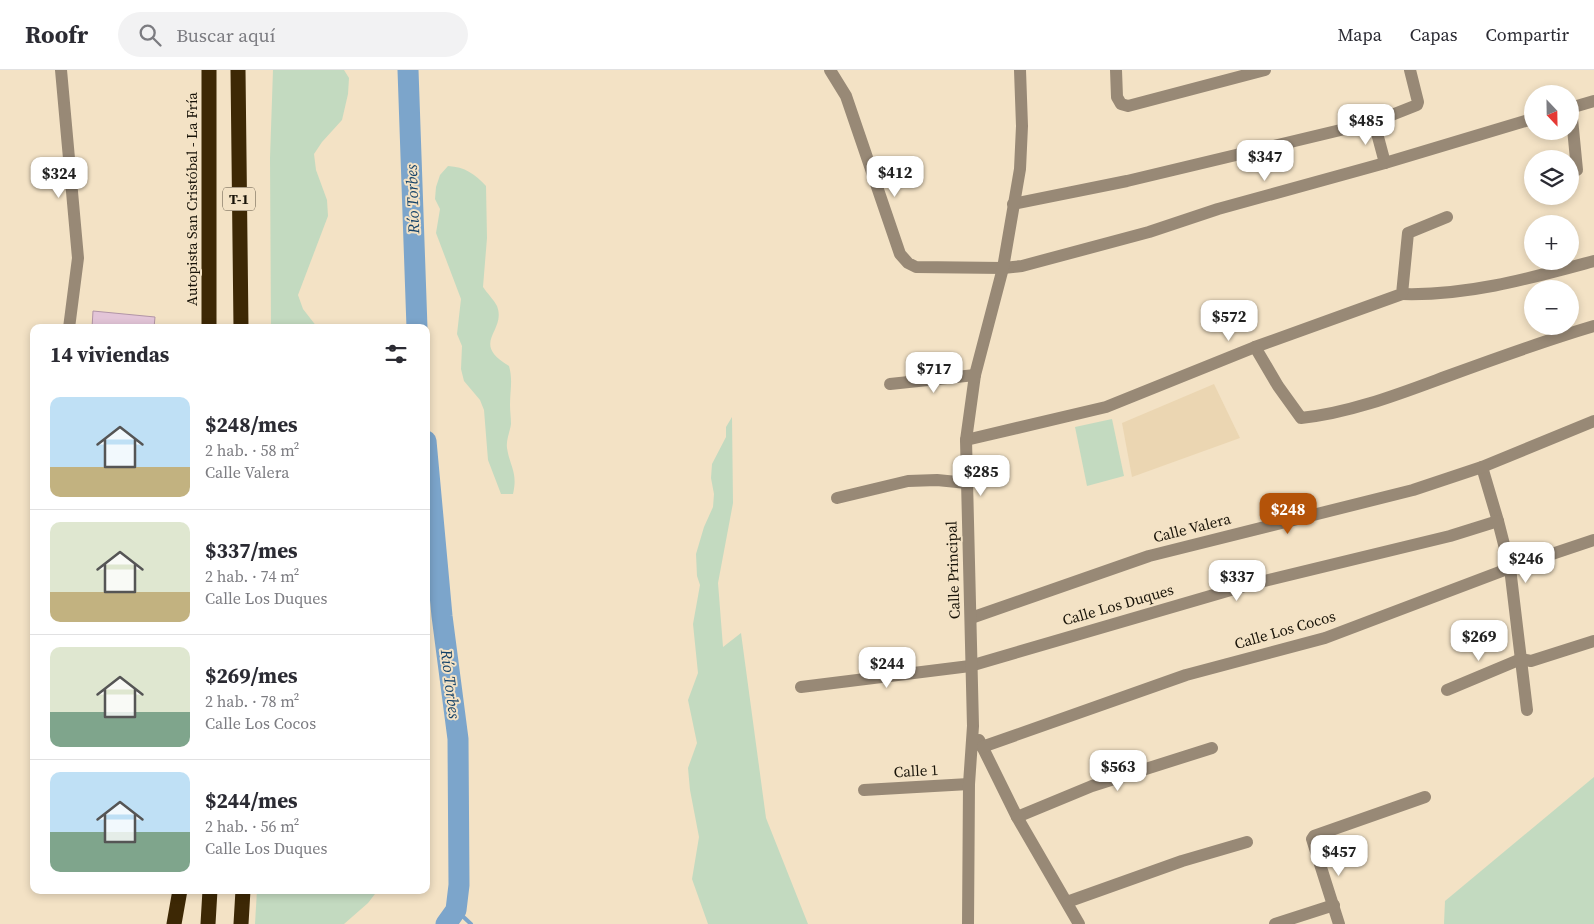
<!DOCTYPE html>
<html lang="es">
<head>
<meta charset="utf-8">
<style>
	:root { --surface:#fff; --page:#f2f2f3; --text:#2b2b33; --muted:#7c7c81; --line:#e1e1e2; --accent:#b45309 }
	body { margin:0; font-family:"Source Serif 4",serif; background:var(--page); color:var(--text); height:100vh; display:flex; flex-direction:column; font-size:19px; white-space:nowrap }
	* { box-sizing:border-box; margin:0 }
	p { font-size:16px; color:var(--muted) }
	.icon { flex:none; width:28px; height:28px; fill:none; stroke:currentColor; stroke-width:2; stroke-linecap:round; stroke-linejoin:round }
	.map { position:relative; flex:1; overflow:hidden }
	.details { position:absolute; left:30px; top:254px; width:400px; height:570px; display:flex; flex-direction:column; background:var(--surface); border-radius:10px; box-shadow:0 2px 8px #0003 }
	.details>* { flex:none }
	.needle { width:32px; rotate:158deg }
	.fabs { position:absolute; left:1524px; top:15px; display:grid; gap:10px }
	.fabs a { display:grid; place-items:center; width:55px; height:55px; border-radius:50%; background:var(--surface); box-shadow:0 2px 8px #0003; font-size:25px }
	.price { position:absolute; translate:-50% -42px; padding:0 11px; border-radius:10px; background:#fff; color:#222; font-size:16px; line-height:32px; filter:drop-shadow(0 1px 2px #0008) }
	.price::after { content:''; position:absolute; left:50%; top:30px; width:15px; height:11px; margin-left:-8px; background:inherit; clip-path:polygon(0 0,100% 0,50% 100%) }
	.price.selected { background:var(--accent); color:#fff }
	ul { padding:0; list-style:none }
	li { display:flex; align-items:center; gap:15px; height:125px; padding:0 20px }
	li+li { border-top:1px solid var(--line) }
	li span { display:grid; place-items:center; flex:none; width:140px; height:100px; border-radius:10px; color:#555 }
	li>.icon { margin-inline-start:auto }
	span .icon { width:60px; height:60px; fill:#fffc; stroke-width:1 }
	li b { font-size:21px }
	h2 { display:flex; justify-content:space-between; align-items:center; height:60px; padding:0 20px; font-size:21px }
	header { display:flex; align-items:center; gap:30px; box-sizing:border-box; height:70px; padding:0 25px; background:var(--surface); border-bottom:1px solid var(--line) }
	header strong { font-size:24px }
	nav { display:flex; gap:28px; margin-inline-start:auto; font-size:18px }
	.search { width:350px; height:45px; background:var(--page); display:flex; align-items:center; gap:12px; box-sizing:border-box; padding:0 18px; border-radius:28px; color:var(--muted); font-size:19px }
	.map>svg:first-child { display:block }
</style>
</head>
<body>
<header>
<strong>Roofr</strong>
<div class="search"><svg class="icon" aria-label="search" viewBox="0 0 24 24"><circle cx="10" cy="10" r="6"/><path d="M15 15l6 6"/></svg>Buscar aquí</div>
<nav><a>Mapa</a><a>Capas</a><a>Compartir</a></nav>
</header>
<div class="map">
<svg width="1594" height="854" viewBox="0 0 1594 854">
	<rect width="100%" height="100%" fill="#f3e2c5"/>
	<path fill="#ebd6b2" d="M 1214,314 L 1240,368 L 1132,407 L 1122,353 Z"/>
	<g fill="#c3dac0">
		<path d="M 273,0 L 344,0 L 349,8 L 348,24 L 342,50 L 322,72 L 314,84 L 316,100 L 327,130 L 328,146 L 298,225 L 303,239 L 317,257 L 271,257 L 270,88 Z"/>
		<path d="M 448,96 C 465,97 475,104 486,116 L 487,168 L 483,217 C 487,223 494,230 497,236 C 507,262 469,272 509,296 C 513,310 510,320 510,335 C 510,341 511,348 511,354 C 510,362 506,369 507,378 C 510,397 518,402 513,424 L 501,424 L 488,390 L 484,340 L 480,330 L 464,311 L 461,299 L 462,276 L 457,264 L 461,229 L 436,163 L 440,139 L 435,129 L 436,117 L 440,105 Z"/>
		<path d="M 732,347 L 733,433 L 718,513 L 723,577 L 741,563 L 766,748 L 808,854 L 708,854 L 692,809 L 699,767 L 690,720 L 688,698 L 697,673 L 688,630 L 698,603 L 693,554 L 700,515 L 697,506 L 696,484 L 704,457 L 713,437 L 714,424 L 711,408 L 712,394 L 726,367 L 726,357 Z"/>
		<path d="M 1112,349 L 1124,406 L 1087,416 L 1075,357 Z"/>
		<path d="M 1594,707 L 1594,854 L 1444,854 L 1445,831 Z"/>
		<path d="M 257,820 L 378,820 L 368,833 L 344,854 L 255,854 Z"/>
	</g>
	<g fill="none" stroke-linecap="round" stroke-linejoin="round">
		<path stroke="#7ca5cb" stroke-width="4" d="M 456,840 L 471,854"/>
		<g stroke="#7ca5cb" stroke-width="21">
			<path d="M 408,0 L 417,258"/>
			<path d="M 426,371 L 442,546 L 458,669 L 459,815 L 456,840 L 446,854"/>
		</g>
	</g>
	<path fill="#e3c5d8" stroke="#b295a7" d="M 93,241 L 155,247 L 154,258 L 92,258 Z"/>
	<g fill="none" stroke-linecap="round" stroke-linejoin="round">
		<g stroke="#988976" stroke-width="12">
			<path d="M 61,0 L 78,188 L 69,258"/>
			<path d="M 830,0 L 846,26 L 900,184 L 908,193 L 916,197 L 1003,198 L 1022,196 L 1149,162 L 1218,139 L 1385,93 L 1532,49"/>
			<path d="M 1116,0 L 1117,27 L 1121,34 L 1128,36 L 1265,0"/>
			<path d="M 1570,38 L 1594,31"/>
			<path d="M 1571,38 L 1577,100"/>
			<path d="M 1374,52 L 1385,93"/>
			<path d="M 1013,134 L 1127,111 L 1374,52 L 1417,35 L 1418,32 L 1410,0"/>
			<path d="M 1402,224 C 1468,226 1531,208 1594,191"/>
			<path d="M 1255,277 L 1278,316 L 1301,348 C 1350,343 1399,324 1445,307 C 1494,289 1543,271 1594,256"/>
			<path d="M 890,314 L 975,305"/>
			<path d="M 966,370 L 1106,337 L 1255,277 L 1402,224 L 1408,163 L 1447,147"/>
			<path d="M 1482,397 L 1498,451 L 1510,498 L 1527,640"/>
			<path d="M 837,428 L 908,411 L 937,410 L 967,413"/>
			<path d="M 971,548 L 1149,486 L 1413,420 L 1482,397 L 1594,351"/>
			<path d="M 801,617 L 970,596 L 1248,515 L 1450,466 L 1498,451"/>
			<path d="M 1447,620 L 1521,589 L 1531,591 L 1594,571"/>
			<path d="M 979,670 L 1017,747 L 1079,854"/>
			<path d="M 982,677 L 1186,605 L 1325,568 L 1510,498 L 1594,470"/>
			<path d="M 864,720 L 969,714"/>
			<path d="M 1017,747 L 1092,716 L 1212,678"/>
			<path d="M 1067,832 L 1182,791 L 1247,772"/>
			<path d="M 1275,854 L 1334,835"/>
			<path d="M 1339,854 L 1312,769 L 1314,766 L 1425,727"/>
		</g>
		<path stroke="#988976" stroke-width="12" d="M 968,854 L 969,714 L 973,656 L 966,370 L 975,305 L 1003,198 L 1020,99 L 1022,56 L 1020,0"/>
		<g stroke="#3d2805" stroke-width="15">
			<path d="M 238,0 L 241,258"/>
			<path d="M 209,258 L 209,0"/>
			<path d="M 174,854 L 180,820"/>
			<path d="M 208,854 L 210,820"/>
			<path d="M 241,854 L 243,820"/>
		</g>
	</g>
	<g text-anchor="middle" stroke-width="4" stroke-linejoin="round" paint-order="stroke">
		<rect fill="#f3e2c5" stroke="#5a5141" stroke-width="1" x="223" y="117.5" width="32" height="23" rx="4"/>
		<g font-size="14" font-weight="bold" fill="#181308">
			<text x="239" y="134">T-1</text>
		</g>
		<g font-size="15" fill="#181308" stroke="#f3e2c5">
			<text transform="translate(192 129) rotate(-90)" y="5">Autopista San Cristóbal - La Fría</text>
			<text transform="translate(1192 458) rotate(-14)" y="5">Calle Valera</text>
			<text transform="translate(953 500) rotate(-92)" y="5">Calle Principal</text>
			<text transform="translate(1118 535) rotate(-16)" y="5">Calle Los Duques</text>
			<text transform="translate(1285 560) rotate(-16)" y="5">Calle Los Cocos</text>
			<text transform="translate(916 701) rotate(-3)" y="5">Calle 1</text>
		</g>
		<g font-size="16" font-style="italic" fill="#144268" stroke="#f3e2c5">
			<text transform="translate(412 129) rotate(-92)" y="6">Río Torbes</text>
			<text transform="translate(451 614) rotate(83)" y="6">Río Torbes</text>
		</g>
	</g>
</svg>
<div class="fabs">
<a><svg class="needle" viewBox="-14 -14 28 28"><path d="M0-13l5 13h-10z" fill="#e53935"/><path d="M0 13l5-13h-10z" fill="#7c7c81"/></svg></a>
<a><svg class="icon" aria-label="layers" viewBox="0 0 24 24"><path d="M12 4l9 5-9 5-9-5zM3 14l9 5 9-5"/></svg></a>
<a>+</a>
<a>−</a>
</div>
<b class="price" style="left:1366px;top:76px">$485</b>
<b class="price" style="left:1265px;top:112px">$347</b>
<b class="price" style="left:895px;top:128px">$412</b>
<b class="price" style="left:59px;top:129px">$324</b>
<b class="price" style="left:1229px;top:272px">$572</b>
<b class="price" style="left:934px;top:324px">$717</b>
<b class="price" style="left:981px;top:427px">$285</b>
<b class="price selected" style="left:1288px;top:465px">$248</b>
<b class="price" style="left:1526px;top:514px">$246</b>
<b class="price" style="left:1237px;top:532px">$337</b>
<b class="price" style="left:1479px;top:592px">$269</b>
<b class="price" style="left:887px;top:619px">$244</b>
<b class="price" style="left:1118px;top:722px">$563</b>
<b class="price" style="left:1339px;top:807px">$457</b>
<section class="details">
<h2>14 viviendas<svg class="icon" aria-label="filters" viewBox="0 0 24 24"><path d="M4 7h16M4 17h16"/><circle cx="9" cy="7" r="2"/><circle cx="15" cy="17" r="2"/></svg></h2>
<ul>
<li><span style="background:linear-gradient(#bfe0f5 70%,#c2b280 0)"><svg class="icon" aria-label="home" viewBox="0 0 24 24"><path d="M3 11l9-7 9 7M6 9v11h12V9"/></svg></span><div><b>$248/mes</b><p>2 hab. · 58 m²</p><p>Calle Valera</p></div></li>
<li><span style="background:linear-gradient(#dfe7d0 70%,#c2b280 0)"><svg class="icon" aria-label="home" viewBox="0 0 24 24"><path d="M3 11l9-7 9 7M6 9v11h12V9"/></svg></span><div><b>$337/mes</b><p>2 hab. · 74 m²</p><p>Calle Los Duques</p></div></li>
<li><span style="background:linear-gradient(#dfe7d0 65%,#7fa58c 0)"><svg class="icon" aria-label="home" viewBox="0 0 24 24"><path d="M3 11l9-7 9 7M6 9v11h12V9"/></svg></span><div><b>$269/mes</b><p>2 hab. · 78 m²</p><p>Calle Los Cocos</p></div></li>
<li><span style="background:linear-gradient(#bfe0f5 60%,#7fa58c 0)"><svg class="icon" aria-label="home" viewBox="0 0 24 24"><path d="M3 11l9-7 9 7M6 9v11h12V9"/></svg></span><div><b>$244/mes</b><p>2 hab. · 56 m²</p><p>Calle Los Duques</p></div></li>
</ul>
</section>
</div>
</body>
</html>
